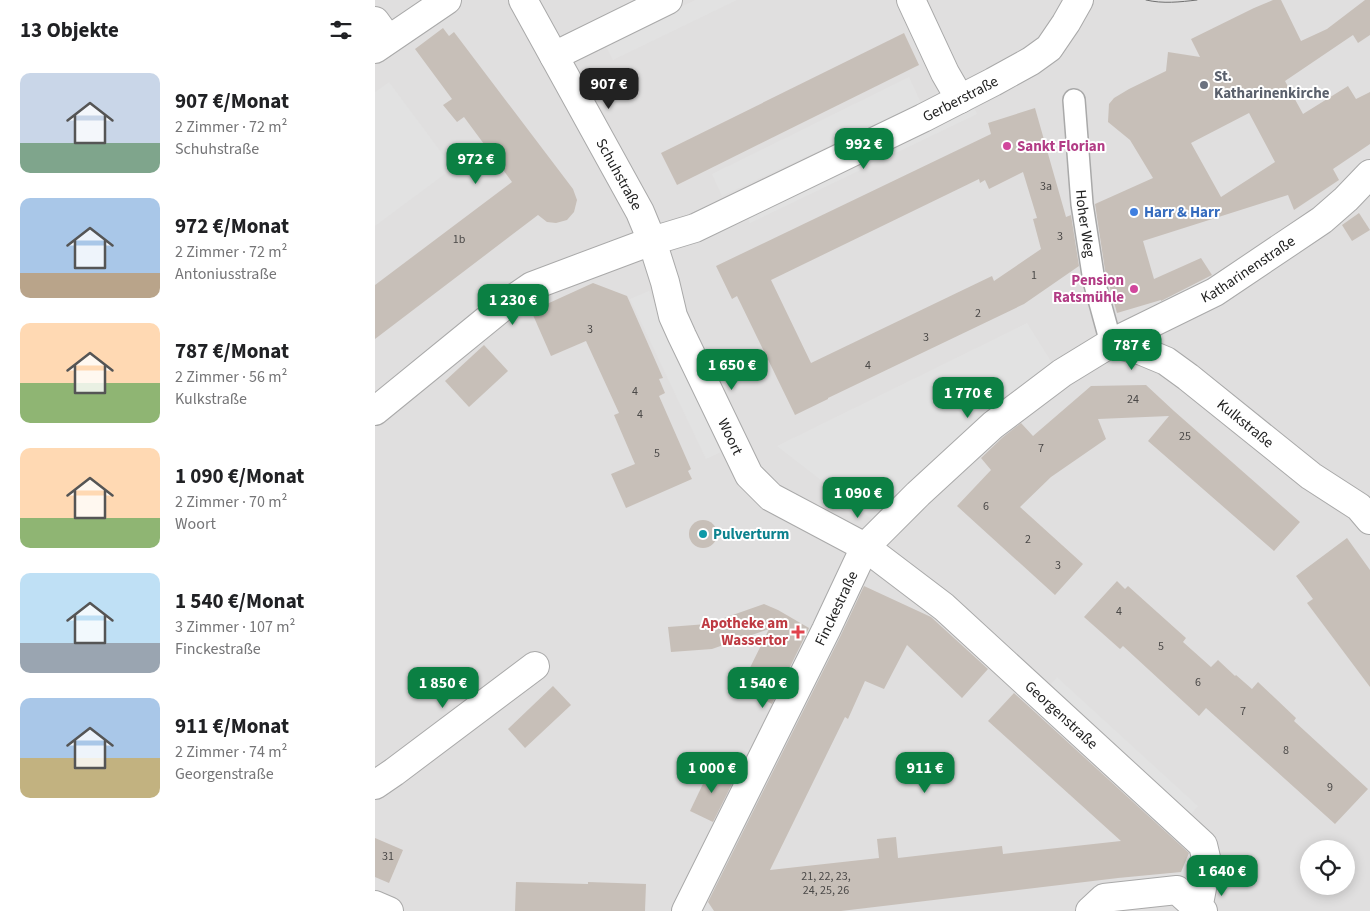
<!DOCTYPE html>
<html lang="de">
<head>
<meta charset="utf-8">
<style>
	:root { --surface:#fff; --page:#f6f6f6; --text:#202124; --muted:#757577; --accent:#0b8043 }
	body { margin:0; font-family:"Source Sans 3",sans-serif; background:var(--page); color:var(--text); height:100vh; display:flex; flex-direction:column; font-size:19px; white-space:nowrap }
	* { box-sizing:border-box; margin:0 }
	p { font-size:16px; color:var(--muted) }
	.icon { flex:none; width:28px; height:28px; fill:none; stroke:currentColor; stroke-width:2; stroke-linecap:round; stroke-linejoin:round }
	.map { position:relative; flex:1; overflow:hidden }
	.side { display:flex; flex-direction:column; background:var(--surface); width:375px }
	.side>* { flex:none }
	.fabs { position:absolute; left:925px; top:840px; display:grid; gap:10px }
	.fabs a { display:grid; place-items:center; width:55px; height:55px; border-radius:50%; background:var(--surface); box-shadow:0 2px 12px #0003; font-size:25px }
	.price { position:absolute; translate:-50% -42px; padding:0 11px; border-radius:10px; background:var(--accent); color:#fff; font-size:16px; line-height:32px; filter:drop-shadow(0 1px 2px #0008) }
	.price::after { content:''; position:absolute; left:50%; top:30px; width:15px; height:11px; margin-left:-8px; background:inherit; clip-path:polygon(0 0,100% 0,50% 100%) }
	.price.current { background:#222; color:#fff }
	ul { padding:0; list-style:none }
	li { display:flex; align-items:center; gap:15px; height:125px; padding:0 20px }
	li span { display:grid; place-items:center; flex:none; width:140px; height:100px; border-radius:10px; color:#555 }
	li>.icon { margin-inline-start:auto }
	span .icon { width:60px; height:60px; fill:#fffc; stroke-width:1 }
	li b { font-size:21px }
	h2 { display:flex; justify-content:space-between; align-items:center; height:60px; padding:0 20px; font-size:21px }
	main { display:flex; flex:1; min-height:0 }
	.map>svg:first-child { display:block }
</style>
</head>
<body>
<main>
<section class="side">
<h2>13 Objekte<svg class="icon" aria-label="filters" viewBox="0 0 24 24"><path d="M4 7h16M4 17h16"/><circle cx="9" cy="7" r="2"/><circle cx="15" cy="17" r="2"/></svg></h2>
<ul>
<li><span style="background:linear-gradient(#c9d6e8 70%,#7fa58c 0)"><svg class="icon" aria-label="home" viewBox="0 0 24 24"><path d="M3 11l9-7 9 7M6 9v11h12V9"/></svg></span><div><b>907 €/Monat</b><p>2 Zimmer · 72 m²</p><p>Schuhstraße</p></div></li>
<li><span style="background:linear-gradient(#a9c7e8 75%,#b9a48a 0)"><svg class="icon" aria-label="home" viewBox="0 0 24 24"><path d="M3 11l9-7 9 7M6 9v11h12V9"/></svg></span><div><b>972 €/Monat</b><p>2 Zimmer · 72 m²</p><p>Antoniusstraße</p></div></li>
<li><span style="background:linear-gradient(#ffd9b3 60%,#8fb573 0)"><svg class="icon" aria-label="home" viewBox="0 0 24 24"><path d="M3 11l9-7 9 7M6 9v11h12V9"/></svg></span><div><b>787 €/Monat</b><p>2 Zimmer · 56 m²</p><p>Kulkstraße</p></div></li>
<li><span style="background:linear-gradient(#ffd9b3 70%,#8fb573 0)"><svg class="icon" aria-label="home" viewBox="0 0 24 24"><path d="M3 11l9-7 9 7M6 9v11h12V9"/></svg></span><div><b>1 090 €/Monat</b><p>2 Zimmer · 70 m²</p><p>Woort</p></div></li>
<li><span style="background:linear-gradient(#bfe0f5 70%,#9aa5b1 0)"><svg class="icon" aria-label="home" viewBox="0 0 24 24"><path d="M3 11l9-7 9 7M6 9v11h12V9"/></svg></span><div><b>1 540 €/Monat</b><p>3 Zimmer · 107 m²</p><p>Finckestraße</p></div></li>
<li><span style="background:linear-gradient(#a9c7e8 60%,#c2b280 0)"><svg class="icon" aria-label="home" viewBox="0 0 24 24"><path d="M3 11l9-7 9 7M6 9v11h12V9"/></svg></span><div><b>911 €/Monat</b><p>2 Zimmer · 74 m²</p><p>Georgenstraße</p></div></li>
</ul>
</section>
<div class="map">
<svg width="995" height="911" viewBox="0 0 995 911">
	<rect width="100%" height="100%" fill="#f2efe9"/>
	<path fill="#e0dfdf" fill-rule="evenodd" d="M 0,0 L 995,0 L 995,911 L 0,911 ZM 934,849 L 971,849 L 971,886 L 934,886 Z"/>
	<g fill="#e2e2e2">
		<path d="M 320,0 L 362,0 L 238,60 L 230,44 Z"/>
		<path d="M 534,77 L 546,103 L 347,196 L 337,174 Z"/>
		<path d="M 14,82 L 78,168 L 0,226 L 0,92 Z"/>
		<path d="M 599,107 L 602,114 L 375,223 L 372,216 Z"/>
		<path d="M 274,291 L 346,452 L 331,459 L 255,299 Z"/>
		<path d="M 652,323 L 677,363 L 499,521 L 402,446 Z"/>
		<path d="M 682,677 L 823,806 L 814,817 L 672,689 Z"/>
	</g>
	<g fill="#c7bfb8" fill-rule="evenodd">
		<path d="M 898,0 L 906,0 L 926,41 L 952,29 L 990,0 L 995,0 L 995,35 L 983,43 L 978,35 L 910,81 L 928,114 L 973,86 L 981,99 L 995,92 L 995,144 L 958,169 L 964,180 L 919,210 L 913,195 L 768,241 L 779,279 L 826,258 L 837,275 L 786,301 L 786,300 L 742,313 L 730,270 L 720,204 L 778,178 L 755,140 L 733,122 L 734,104 L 739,98 L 754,89 L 791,71 L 793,52 L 825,57 L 816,39 L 879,8 ZM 874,113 L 900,162 L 846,197 L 816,143 Z"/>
		<path d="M 68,28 L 74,36 L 79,32 L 198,189 L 202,200 L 199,212 L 192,220 L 181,223 L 172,222 L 163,215 L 0,339 L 0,285 L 137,182 L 89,117 L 82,122 L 68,105 L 77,99 L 40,49 Z"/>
		<path d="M 529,33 L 544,65 L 302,185 L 286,153 Z"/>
		<path d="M 660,108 L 691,217 L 696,215 L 704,266 L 649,304 L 453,398 L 453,399 L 420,415 L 362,296 L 357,299 L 341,266 L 616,134 L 613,123 ZM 648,172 L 662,218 L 658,219 L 666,249 L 619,281 L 617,276 L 436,363 L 396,280 L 604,179 L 605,183 L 610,180 L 614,189 Z"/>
		<path d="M 984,213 L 995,230 L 977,241 L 967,225 Z"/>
		<path d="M 218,283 L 252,296 L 288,378 L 284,379 L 290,393 L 284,396 L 316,469 L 313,471 L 317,479 L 251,508 L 236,474 L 260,464 L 239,415 L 244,413 L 211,341 L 176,356 L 158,315 L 164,312 L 163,308 Z"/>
		<path d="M 109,345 L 133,371 L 94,407 L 70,381 Z"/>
		<path d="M 771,385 L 799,411 L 925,522 L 899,551 L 773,441 L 794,416 L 723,419 L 731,439 L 676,477 L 645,507 L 708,564 L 680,595 L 582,506 L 616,470 L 606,458 L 628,437 L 646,423 L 658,436 L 716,386 Z"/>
		<circle cx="328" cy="534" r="14"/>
		<path d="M 972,538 L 995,570 L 995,687 L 932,603 L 938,599 L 921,576 Z"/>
		<path d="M 742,581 L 750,589 L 753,586 L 811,638 L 808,642 L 836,667 L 843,660 L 860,676 L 861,675 L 877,689 L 883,682 L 921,718 L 919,721 L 993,789 L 960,824 L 831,708 L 824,716 L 748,646 L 745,649 L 709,617 Z"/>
		<path d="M 489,586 L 556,617 L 613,669 L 587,698 L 532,645 L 509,689 L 490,681 L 473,719 L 470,717 L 395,870 L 504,858 L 502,839 L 521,837 L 523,858 L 627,846 L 628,854 L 746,841 L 613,721 L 639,693 L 814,853 L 806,872 L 743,878 L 466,911 L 339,911 L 333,902 L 465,637 Z"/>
		<path d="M 389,604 L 403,610 L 434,628 L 397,704 L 365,688 L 394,629 L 337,649 L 296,652 L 293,627 L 332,624 Z"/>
		<path d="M 178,686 L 196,705 L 150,748 L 133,729 Z"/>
		<path d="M 336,767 L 360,778 L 338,822 L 315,811 Z"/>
		<path d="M 0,838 L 28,850 L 14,883 L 0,877 Z"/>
		<path d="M 141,882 L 213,884 L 213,882 L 271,884 L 270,911 L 140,911 Z"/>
	</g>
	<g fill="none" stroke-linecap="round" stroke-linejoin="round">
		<defs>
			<g id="pedestrian">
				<path id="s1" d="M 699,100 L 707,204 L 719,281 L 736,343"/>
			</g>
			<g id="minor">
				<path id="s2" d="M 148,0 L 265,212 L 277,241 L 290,282 L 298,316 L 307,336 L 374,475 L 396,497 L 490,547 L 569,607 L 828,845 L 832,862 L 823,909 L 828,911"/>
				<path d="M 536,0 L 570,73 L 585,99"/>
				<path d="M 0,21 L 13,39"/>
				<path d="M 0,49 L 72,0"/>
				<path d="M 179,56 L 293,0"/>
				<path id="s3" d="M 736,343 L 767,351 L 791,361 L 813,377 L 936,476 L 984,507 L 995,520"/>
				<path id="s4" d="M 0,411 L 135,301 L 157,286 L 277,241 L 320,228 L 548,118 L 618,82 L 656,61 L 674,48 L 691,23 L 704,0"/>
				<path d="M 0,785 L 19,772 L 160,666"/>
				<path d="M 0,905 L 14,911"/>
				<path id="s5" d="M 311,911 L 451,630 L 490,547 L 543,494 L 618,425 L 687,373 L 736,343 L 840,292 L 947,220 L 971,199 L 995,174"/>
				<path d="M 715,911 L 729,898 L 802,890 L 823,909 L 820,911"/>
			</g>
		</defs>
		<use href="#pedestrian" stroke="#a9a9a9" stroke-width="24"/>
		<use href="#minor" stroke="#a9a9a9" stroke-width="30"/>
		<use href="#pedestrian" stroke="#fff" stroke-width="21"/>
		<use href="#minor" stroke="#fff" stroke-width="28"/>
		<path stroke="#707070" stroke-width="1" d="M 771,0 C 788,4 805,2 822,0"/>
	</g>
	<circle fill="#6b7280" stroke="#fff" stroke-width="2" cx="829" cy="85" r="5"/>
	<g fill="#d1479c" stroke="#fff" stroke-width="2">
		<circle cx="632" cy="146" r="5"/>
		<circle cx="759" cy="289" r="5"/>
	</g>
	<circle fill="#3f7fe0" stroke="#fff" stroke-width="2" cx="759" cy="212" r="5"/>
	<circle fill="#0f9aa8" stroke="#fff" stroke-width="2" cx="328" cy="534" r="5"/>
	<path fill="#e0444e" stroke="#fff" stroke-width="2" d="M420.5 624.5h5v5h5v5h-5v5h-5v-5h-5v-5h5z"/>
	<g text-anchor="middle" stroke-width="4" stroke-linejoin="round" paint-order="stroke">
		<g font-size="12" fill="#4b4948">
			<text x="671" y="190">3a</text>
			<text x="685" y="240">3</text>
			<text x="84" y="243">1b</text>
			<text x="659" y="279">1</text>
			<text x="603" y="317">2</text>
			<text x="215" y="333">3</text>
			<text x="551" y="341">3</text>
			<text x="493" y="369">4</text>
			<text x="260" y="395">4</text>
			<text x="758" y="403">24</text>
			<text x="265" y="418">4</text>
			<text x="810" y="440">25</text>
			<text x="666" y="452">7</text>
			<text x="282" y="457">5</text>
			<text x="611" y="510">6</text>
			<text x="653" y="543">2</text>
			<text x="683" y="569">3</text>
			<text x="744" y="615">4</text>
			<text x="786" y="650">5</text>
			<text x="823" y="686">6</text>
			<text x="868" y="715">7</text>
			<text x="911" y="754">8</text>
			<text x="955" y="791">9</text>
			<text x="13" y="860">31</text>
			<text x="451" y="880">21, 22, 23,<tspan x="451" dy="14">24, 25, 26</tspan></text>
		</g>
		<g font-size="15" font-weight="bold" fill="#5b616d" stroke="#fff" text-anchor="start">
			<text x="839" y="81">St.<tspan x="839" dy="17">Katharinenkirche</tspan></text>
		</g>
		<g font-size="15" fill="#222" stroke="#fff">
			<text dy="5" stroke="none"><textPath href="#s4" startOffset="669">Gerberstraße</textPath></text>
			<text dy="5" stroke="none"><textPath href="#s2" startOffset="199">Schuhstraße</textPath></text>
			<text dy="5" stroke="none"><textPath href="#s1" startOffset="124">Hoher Weg</textPath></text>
			<text dy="5" stroke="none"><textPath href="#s5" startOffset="882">Katharinenstraße</textPath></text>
			<text dy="5" stroke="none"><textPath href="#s3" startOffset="159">Kulkstraße</textPath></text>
			<text dy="5" stroke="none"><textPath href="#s2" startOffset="485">Woort</textPath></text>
			<text dy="5" stroke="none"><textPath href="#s5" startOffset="338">Finckestraße</textPath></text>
			<text dy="5" stroke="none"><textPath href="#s2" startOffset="924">Georgenstraße</textPath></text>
		</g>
		<g font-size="15" font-weight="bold" fill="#b23c85" stroke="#fff" text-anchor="start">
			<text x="642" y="151">Sankt Florian</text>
			<text x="749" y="285" text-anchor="end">Pension<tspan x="749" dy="17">Ratsmühle</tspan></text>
		</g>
		<g font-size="15" font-weight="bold" fill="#366cbe" stroke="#fff" text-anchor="start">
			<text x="769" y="217">Harr &amp; Harr</text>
		</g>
		<g font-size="15" font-weight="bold" fill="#0d838f" stroke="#fff" text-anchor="start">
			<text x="338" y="539">Pulverturm</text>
		</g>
		<g font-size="15" font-weight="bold" fill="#be3a42" stroke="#fff" text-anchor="end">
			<text x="413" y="628">Apotheke am<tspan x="413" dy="17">Wassertor</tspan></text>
		</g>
	</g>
</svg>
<div class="fabs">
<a><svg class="icon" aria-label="locate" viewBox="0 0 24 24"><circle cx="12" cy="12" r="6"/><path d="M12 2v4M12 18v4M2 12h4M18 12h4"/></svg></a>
</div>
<b class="price current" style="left:234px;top:110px">907 €</b>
<b class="price" style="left:489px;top:170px">992 €</b>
<b class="price" style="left:101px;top:185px">972 €</b>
<b class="price" style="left:138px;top:326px">1 230 €</b>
<b class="price" style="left:757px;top:371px">787 €</b>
<b class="price" style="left:357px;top:391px">1 650 €</b>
<b class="price" style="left:593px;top:419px">1 770 €</b>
<b class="price" style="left:483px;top:519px">1 090 €</b>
<b class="price" style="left:68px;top:709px">1 850 €</b>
<b class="price" style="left:388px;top:709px">1 540 €</b>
<b class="price" style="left:337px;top:794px">1 000 €</b>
<b class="price" style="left:550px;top:794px">911 €</b>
<b class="price" style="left:847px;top:897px">1 640 €</b>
</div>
</main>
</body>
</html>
